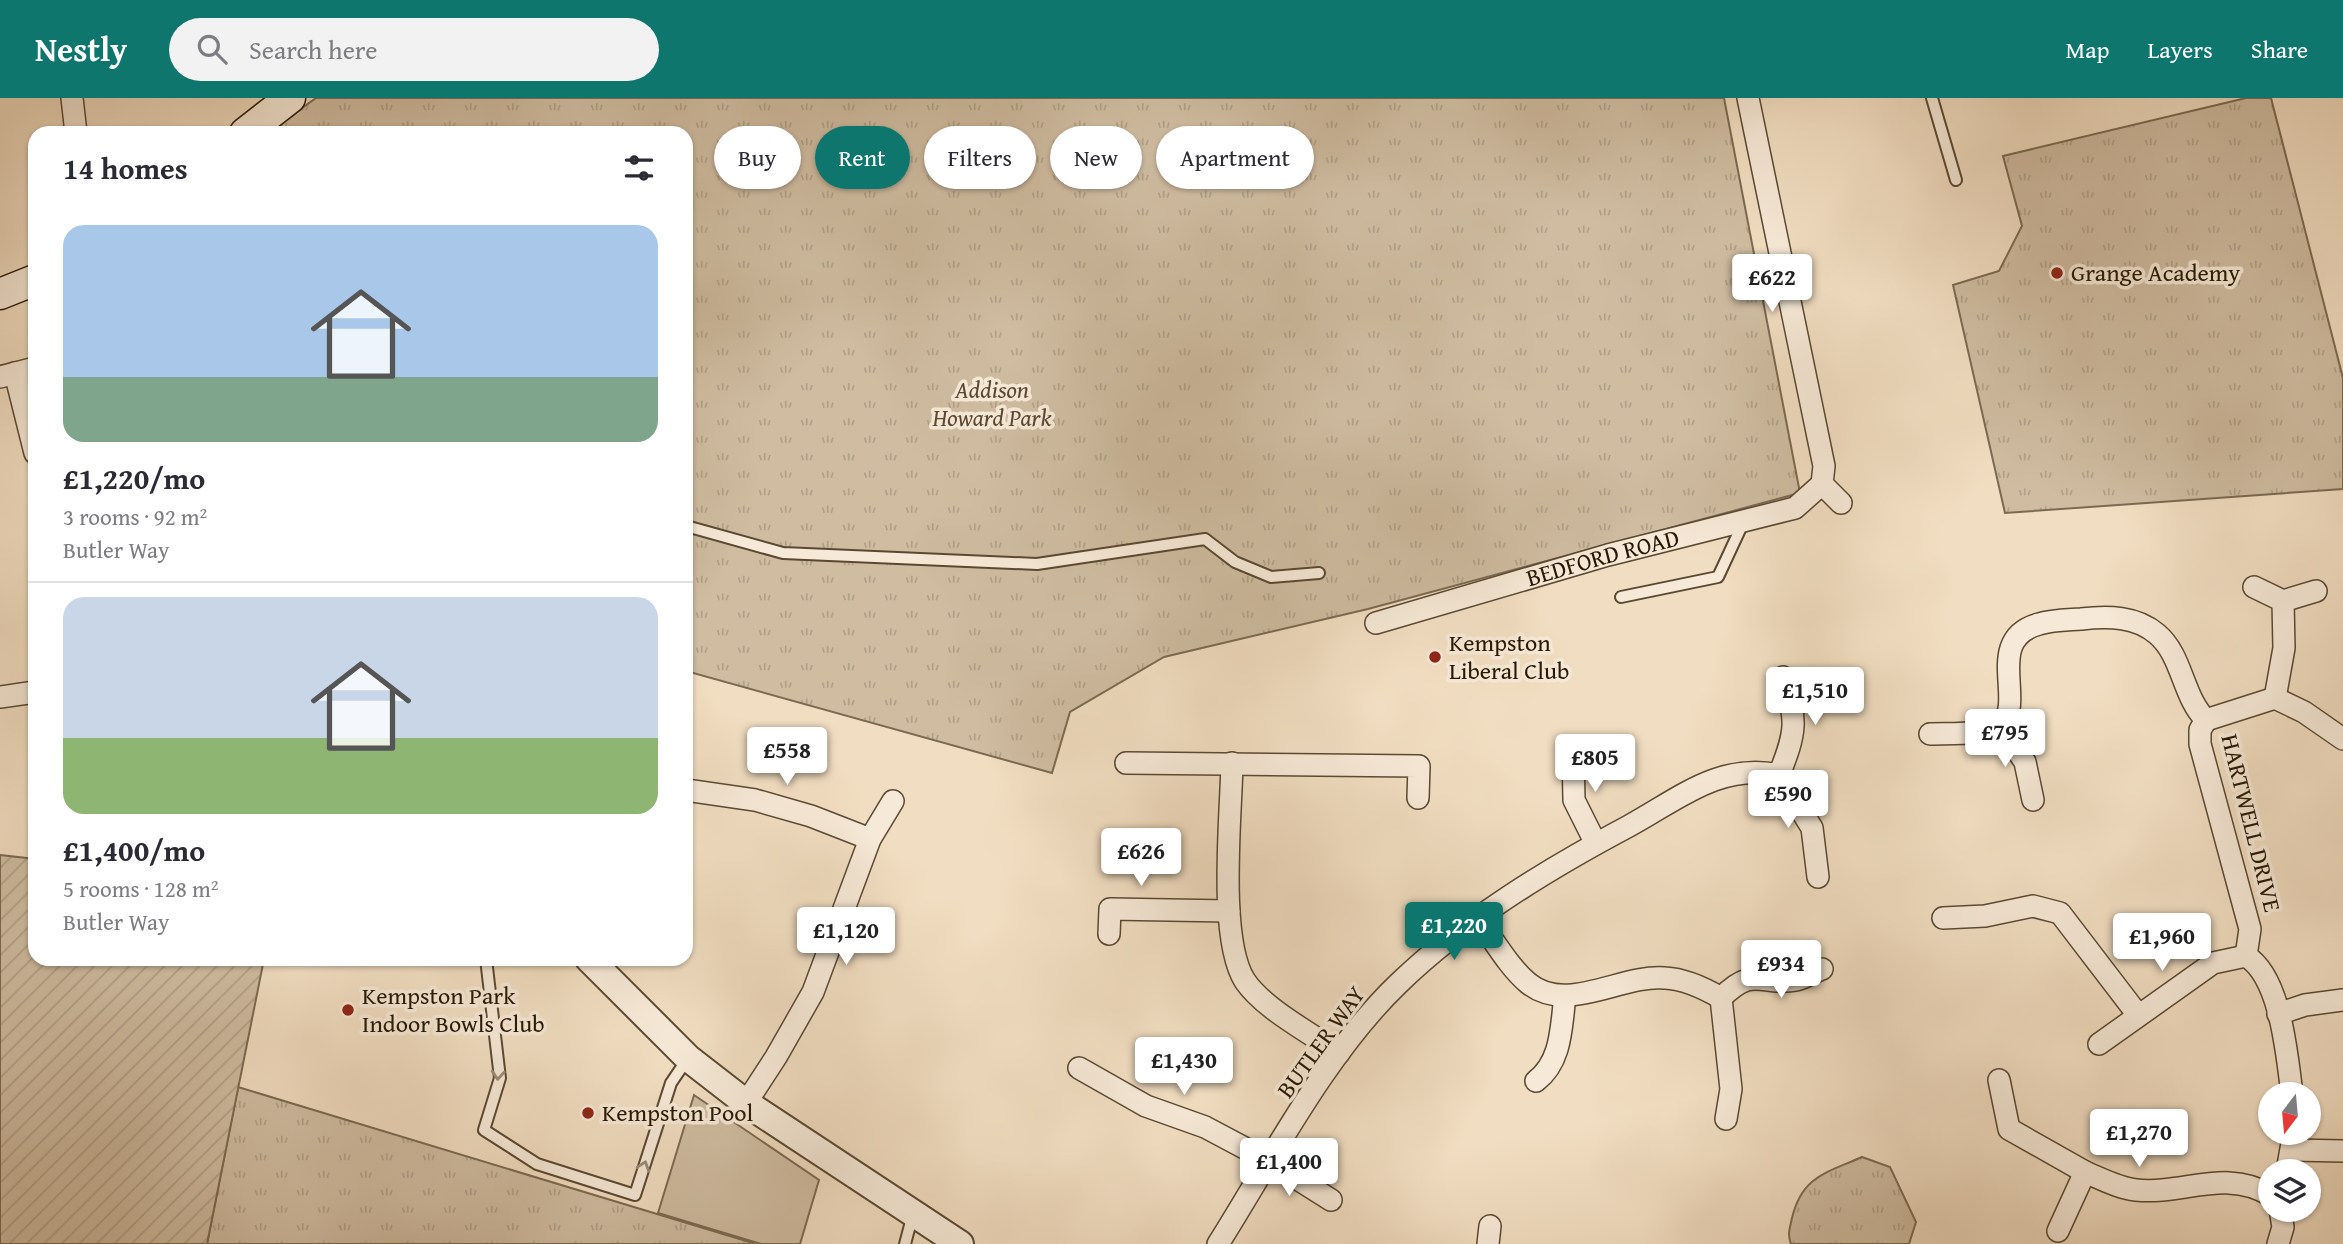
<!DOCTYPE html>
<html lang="en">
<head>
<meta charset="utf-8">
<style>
	:root { --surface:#fff; --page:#f2f2f3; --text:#2b2b33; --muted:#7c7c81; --line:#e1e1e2; --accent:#0f766e }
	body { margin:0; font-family:"Gentium Book Plus",serif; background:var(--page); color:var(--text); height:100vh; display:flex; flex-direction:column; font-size:26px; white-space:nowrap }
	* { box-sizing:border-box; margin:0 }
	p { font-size:23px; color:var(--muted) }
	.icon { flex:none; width:38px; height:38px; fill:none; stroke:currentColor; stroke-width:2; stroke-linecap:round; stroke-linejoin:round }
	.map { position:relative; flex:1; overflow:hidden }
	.sheet { position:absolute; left:28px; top:28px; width:665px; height:840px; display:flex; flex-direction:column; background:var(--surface); border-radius:21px; box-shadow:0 2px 5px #0004 }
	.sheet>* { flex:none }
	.banner { position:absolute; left:714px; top:28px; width:665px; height:63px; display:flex; gap:14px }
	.needle { width:46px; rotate:196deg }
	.buttons { position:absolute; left:2258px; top:984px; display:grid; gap:14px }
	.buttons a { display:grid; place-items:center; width:63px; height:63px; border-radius:50%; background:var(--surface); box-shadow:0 2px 5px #0004; font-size:35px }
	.price { position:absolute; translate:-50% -60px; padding:0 16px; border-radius:7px; background:#fff; color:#222; font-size:23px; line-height:46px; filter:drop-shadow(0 2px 4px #0008) }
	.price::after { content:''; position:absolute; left:50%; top:42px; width:21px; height:16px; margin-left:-10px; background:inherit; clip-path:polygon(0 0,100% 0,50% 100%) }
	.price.selected { background:var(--accent); color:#fff }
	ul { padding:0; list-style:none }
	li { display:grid; align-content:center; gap:14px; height:371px; padding:0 35px }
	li+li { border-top:2px solid var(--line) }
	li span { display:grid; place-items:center; height:217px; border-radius:21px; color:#555 }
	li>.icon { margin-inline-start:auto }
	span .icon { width:126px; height:126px; fill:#fffc; stroke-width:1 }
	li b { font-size:30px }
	h2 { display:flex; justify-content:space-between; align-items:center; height:84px; padding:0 35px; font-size:30px }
	.tag { padding:0 24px; border-radius:32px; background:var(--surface); box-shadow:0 2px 5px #0004; font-size:24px; line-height:63px }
	.tag.selected { background:var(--accent); color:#fff }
	header { display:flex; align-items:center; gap:42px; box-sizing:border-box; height:98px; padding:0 35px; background:var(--accent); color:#fff }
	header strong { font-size:33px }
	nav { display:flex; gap:38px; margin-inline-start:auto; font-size:24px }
	.search { width:490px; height:63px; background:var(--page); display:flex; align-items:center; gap:18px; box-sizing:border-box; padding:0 24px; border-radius:38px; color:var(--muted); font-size:26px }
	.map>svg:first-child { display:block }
</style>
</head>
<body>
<header>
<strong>Nestly</strong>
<div class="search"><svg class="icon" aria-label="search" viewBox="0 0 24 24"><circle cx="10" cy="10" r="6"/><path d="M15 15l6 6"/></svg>Search here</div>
<nav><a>Map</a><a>Layers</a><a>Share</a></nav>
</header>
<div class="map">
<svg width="2343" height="1146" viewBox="0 0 2343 1146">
	<defs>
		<pattern id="park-tufts" width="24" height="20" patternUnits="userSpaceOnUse" patternTransform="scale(1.75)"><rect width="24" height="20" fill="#cfbca1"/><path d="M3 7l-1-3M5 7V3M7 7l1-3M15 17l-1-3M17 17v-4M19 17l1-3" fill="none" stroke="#b2a189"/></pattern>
		<pattern id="garden-furrows" width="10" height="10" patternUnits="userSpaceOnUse" patternTransform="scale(1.75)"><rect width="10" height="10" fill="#cfbca1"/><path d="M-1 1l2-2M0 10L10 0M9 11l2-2" fill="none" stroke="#b2a189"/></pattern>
	</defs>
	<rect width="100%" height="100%" fill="#f1ddc1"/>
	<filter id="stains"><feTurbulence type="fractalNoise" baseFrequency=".00286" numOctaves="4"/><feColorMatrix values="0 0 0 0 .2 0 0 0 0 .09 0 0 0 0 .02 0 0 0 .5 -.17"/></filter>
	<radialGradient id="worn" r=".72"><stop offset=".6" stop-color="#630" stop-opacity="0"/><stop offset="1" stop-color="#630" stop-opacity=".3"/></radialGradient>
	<path fill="#cfbca1" stroke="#7b6a52" stroke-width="2" d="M 694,997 L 819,1082 L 800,1146 L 761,1146 L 658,1115 Z"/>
	<g fill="url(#park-tufts)" stroke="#7b6a52" stroke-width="2">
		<path d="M 316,0 L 1724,0 L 1800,395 L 1368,511 L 1164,559 L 1070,614 L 1052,675 L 686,573 L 686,35 L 274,35 L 273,31 Z"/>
		<path d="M 2246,0 L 2271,0 L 2343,280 L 2343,391 L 2005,415 L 1953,187 L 1999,173 L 2022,128 L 2003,58 Z"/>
		<path d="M 238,989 L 756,1146 L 207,1146 Z"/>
		<path d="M 1862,1059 L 1890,1069 L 1916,1124 L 1909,1146 L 1791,1146 C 1787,1136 1790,1130 1792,1120 C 1802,1078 1826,1075 1862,1059 Z"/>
	</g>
	<path fill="url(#garden-furrows)" stroke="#7b6a52" stroke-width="2" d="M 0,757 L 35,761 L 35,861 L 264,861 L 207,1146 L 0,1146 Z"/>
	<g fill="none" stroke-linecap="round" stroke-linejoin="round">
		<defs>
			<g id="service">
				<path d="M 1932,0 L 1956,82"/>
				<path d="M 686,428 L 783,455 L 1037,466 L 1205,441 L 1235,464 L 1271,479 L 1319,475"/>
				<path d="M 1621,499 L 1718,479 L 1744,423"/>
				<path d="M 486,861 L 500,980 L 484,1032 L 537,1066 L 635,1097 L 671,985 L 688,960"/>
				<path d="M 905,1146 L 913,1116"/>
			</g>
			<g id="minor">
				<path d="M 72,0 L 76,35"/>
				<path d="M 1748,0 L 1824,368 L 1822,386 L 1841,405"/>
				<path d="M 15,275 L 35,355"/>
				<path d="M 0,279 L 35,270"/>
				<path d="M 2254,489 L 2283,503"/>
				<path id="s1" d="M 1376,525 L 1608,457 L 1795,410 L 1822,386"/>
				<path d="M 0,599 L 35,594"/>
				<path d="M 2275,600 L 2284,550 L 2283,503 L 2316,493"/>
				<path d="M 2206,622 L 2200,632 L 2200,646 L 2250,831 L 2246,858 C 2281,879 2287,958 2292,996"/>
				<path d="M 2206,622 L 2275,600 L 2304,614 L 2343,641"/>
				<path d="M 2001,628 L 2025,664 L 2033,702"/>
				<path d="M 1930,636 C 1946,635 1991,638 2002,626 C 2025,602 1984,541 2039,526 C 2052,522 2068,522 2081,521 C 2108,518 2136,518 2157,536 C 2183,558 2182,598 2206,622"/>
				<path d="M 1573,654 L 1574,702 L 1595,744"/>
				<path d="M 1126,665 L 1419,668 L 1418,700"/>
				<path d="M 1232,665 C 1231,718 1218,841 1245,883 C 1264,911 1312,936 1339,955"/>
				<path d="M 1779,677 C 1796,634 1798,623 1783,579"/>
				<path d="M 686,692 L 755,702 L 811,718 L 870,741"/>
				<path d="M 1943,820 L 1985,818 L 2033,808 L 2060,815 L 2138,917"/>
				<path d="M 1478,821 C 1494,842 1508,868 1528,885 C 1567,917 1621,876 1665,880 C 1685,881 1704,890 1721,900 L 1731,991 L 1726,1021"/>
				<path d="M 1109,836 L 1110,811 L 1229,813"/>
				<path d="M 1721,900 C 1755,866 1761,889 1796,882 C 1805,880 1814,874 1822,871"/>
				<path d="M 2278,916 L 2305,907 L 2343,902"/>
				<path d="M 2099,946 L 2213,865 L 2246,858"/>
				<path d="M 1079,970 L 1146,1008 L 1205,1029 L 1269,1063 L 1331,1102"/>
				<path d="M 1999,982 L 2009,1031 L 2085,1074"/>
				<path d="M 1536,983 C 1562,963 1561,929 1565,898"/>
				<path d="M 746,1005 L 776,959 L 813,894 L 870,741 L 893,703"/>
				<path d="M 2293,1052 L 2343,1053"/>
				<path d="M 2287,1073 L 2294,1034"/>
				<path d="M 2058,1133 L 2085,1074 C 2102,1081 2118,1090 2136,1092 C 2183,1097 2226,1070 2270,1097"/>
				<path d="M 1218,1146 C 1271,1062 1326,955 1398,886 C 1464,822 1548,771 1629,728 C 1677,702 1720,664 1779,677 L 1812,730 L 1818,779"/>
				<path d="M 1488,1146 L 1490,1128"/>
				<path d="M 2278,1146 L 2283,1129 L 2280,1111"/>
			</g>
			<path id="tertiary" d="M 589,861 L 688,960 L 746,1005 L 960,1146"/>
			<g id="secondary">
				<path d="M 245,35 L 290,0"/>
				<path d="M 0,196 L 35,182"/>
			</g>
		</defs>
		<use href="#service" stroke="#5a4932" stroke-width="14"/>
		<use href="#minor" stroke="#5a4932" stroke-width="24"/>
		<use href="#tertiary" stroke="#5a4932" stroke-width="30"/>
		<use href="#secondary" stroke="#271802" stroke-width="33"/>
		<use href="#service" stroke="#f6e9d7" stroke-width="10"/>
		<use href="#minor" stroke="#f6e9d7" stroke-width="21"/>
		<use href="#tertiary" stroke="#f6e9d7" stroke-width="26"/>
		<use href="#secondary" stroke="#f6e9d7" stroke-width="30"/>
	</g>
	<defs><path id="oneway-chevron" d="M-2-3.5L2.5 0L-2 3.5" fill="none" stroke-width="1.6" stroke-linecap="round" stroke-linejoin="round" transform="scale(1.75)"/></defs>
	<g stroke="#998b77">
		<use href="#oneway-chevron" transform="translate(498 977) rotate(94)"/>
		<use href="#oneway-chevron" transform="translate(644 1068) rotate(-72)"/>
	</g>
	<g fill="#8f2418" stroke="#f6e9d7" stroke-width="2.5">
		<circle cx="2057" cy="175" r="7"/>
		<circle cx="1435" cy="559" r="7"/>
		<circle cx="348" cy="912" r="7"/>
		<circle cx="588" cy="1015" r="7"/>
	</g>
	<g text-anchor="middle" stroke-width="7" stroke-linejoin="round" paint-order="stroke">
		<g font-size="24" fill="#271802" stroke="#f6e9d7" text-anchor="start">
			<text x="2071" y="183">Grange Academy</text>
			<text x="1449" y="553">Kempston<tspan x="1449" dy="28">Liberal Club</tspan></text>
			<text x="362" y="906">Kempston Park<tspan x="362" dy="28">Indoor Bowls Club</tspan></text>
			<text x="602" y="1023">Kempston Pool</text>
		</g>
		<g font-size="24" font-style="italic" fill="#594932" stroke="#f6e9d7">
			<text x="992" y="300">Addison<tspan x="992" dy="28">Howard Park</tspan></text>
		</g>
		<g font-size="24" fill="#271802" stroke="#f6e9d7">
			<text dy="8" stroke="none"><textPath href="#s1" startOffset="236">BEDFORD ROAD</textPath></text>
			<text transform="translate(2251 725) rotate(76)" y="8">HARTWELL DRIVE</text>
			<text transform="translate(1321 944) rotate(-54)" y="8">BUTLER WAY</text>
		</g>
	</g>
	<rect width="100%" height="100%" filter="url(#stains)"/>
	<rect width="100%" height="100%" fill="url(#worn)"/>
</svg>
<div class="buttons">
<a><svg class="needle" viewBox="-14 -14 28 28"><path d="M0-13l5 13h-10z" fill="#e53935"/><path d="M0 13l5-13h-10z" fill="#7c7c81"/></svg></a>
<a><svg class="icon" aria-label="layers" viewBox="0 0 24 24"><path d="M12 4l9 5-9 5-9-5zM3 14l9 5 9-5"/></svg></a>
</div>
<b class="price" style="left:1772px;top:216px">£622</b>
<b class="price" style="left:1815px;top:629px">£1,510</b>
<b class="price" style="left:2005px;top:671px">£795</b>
<b class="price" style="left:787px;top:689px">£558</b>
<b class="price" style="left:1595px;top:696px">£805</b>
<b class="price" style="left:1788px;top:732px">£590</b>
<b class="price" style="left:1141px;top:790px">£626</b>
<b class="price selected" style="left:1454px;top:864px">£1,220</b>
<b class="price" style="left:846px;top:869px">£1,120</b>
<b class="price" style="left:2162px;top:875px">£1,960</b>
<b class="price" style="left:1781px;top:902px">£934</b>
<b class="price" style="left:1184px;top:999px">£1,430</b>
<b class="price" style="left:2139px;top:1071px">£1,270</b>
<b class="price" style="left:1289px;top:1100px">£1,400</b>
<div class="banner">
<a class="tag">Buy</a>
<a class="tag selected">Rent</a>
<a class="tag">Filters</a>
<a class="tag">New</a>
<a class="tag">Apartment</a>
</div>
<section class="sheet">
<h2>14 homes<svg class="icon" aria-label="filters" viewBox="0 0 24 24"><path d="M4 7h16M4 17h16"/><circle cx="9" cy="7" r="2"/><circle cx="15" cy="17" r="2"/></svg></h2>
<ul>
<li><span style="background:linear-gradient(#a9c7e8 70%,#7fa58c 0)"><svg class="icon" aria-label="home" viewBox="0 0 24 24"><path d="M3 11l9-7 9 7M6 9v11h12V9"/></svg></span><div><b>£1,220/mo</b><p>3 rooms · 92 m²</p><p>Butler Way</p></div></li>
<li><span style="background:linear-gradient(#c9d6e8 65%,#8fb573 0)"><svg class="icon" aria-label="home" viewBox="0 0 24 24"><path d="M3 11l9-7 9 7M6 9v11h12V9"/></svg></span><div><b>£1,400/mo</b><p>5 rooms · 128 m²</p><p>Butler Way</p></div></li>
</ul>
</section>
</div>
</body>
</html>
